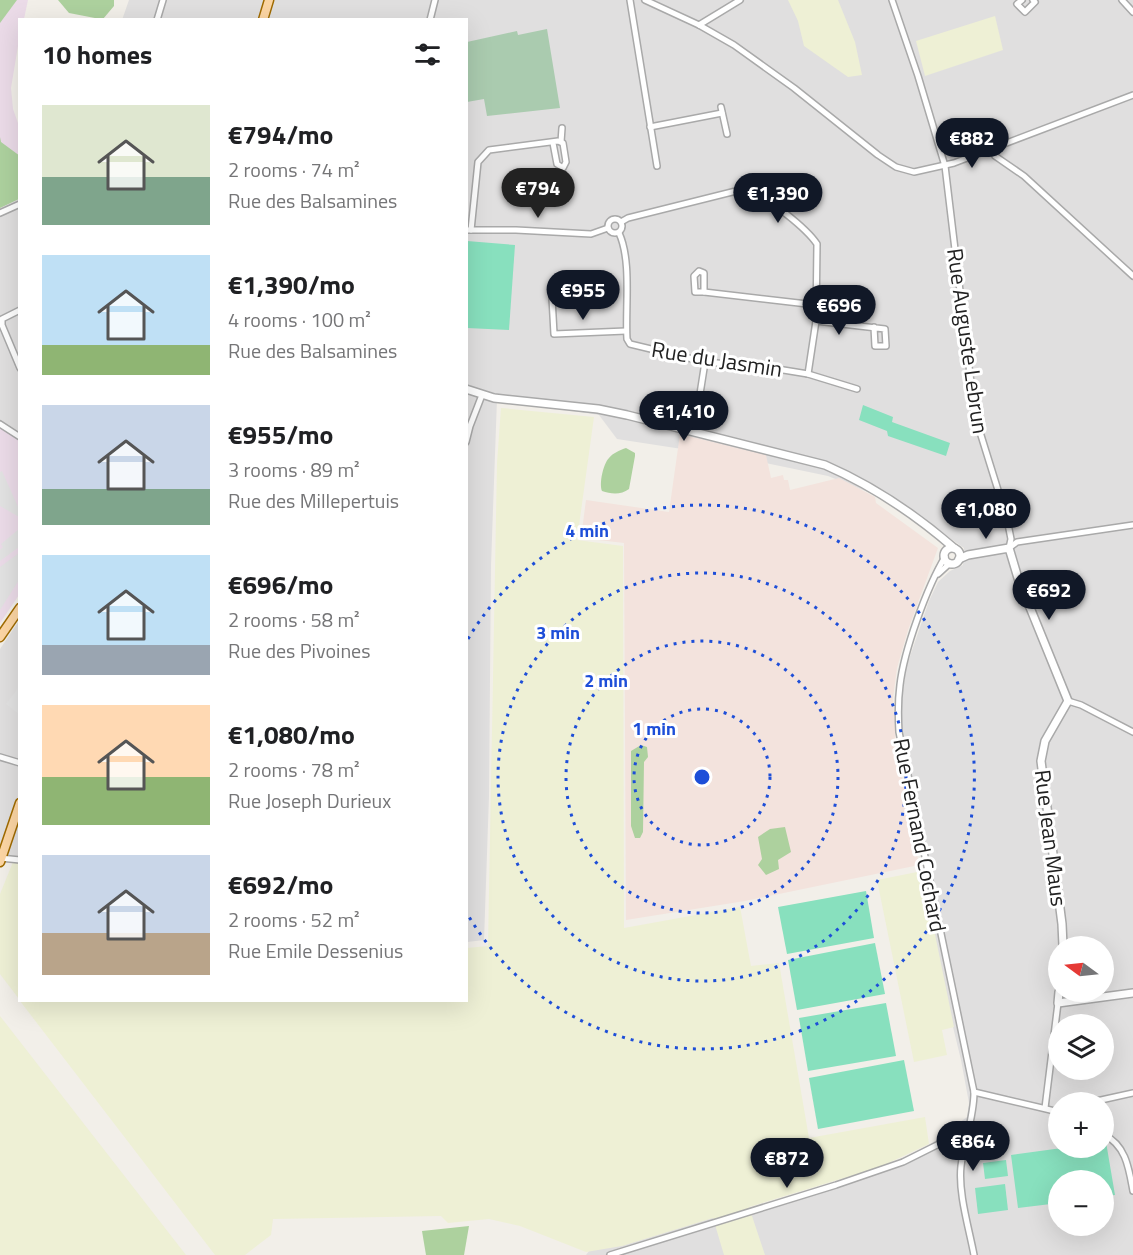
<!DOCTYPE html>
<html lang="en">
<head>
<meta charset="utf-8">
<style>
	:root { --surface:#fff; --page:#f6f6f6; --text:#202124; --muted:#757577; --accent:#111827 }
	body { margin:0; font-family:"Titillium Web",sans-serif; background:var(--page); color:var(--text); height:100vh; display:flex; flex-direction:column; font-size:22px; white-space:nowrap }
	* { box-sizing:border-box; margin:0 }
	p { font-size:20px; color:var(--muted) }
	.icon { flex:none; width:33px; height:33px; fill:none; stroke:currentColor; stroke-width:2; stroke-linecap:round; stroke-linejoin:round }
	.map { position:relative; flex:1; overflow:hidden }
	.details { position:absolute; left:18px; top:18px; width:450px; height:984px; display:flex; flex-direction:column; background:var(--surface); border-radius:0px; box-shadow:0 6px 24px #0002 }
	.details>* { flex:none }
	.needle { width:39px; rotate:285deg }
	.tools { position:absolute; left:1048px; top:936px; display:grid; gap:12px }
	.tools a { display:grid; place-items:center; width:66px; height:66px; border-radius:50%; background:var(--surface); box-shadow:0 6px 24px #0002; font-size:30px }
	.price { position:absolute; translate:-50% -51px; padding:0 14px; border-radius:21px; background:var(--accent); color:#fff; font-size:20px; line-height:39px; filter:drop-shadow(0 2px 3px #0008) }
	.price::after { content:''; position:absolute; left:50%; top:36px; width:18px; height:14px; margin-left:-9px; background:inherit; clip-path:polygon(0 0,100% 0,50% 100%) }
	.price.active { background:#222; color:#fff }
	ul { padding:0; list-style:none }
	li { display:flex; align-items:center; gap:18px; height:150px; padding:0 24px }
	li span { display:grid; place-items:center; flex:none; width:168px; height:120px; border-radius:0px; color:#555 }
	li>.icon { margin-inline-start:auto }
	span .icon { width:72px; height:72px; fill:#fffc; stroke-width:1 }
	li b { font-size:26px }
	h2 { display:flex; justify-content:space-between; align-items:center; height:72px; padding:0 24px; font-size:26px }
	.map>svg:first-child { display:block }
</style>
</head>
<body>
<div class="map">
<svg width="1133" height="1255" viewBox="0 0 1133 1255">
	<rect width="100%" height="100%" fill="#f2efe9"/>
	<g fill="#e0dfdf" fill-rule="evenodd">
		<path d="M 129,0 L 1133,0 L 1133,1255 L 586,1255 L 595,1243 L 747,1210 L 881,1168 L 928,1146 L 967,1117 L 969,1103 L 961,1060 L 916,874 L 929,871 L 904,752 L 901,706 L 906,668 L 929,601 L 938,582 L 950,571 L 963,565 L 964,548 L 905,507 L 828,476 L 747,459 L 617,439 L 599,415 L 497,399 L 491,565 L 489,796 L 484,940 L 467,942 L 466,20 L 122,20 ZM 1059,946 L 1104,946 L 1104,992 L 1059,992 ZM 1059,1024 L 1104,1024 L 1104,1070 L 1059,1070 ZM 1059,1102 L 1104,1102 L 1104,1148 L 1059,1148 ZM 1059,1180 L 1104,1180 L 1104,1226 L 1059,1226 Z"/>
		<path d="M 19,199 L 19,435 L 0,422 L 0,208 Z"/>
		<path d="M 19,621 L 19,861 L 0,860 L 0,649 Z"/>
	</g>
	<g fill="#ebdbe8">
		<path d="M 0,0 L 28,0 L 24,19 L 20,20 L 19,40 L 11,88 L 13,109 L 19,126 L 19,199 L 0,208 Z"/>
		<path d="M 0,427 L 20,439 L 19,595 L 0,623 Z"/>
	</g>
	<path fill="#f3e3dd" d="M 680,434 L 766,455 L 771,478 L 783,475 L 784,480 L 788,480 L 790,490 L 839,478 L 875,497 L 876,503 L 938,548 L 908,630 L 897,668 L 893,698 L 896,748 L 919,865 L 745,901 L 626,920 L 624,543 L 581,538 L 586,500 L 669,512 Z"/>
	<g fill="#eef0d5">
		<path d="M 788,0 L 838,0 L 855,42 L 862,75 L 848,77 L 804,46 L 798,21 Z"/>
		<path d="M 995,16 L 1003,50 L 925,76 L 916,41 Z"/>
		<path d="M 501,408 L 594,417 L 577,540 L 623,546 L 624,928 L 740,907 L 751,966 L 779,963 L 809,1138 L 925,1117 L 929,1144 L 880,1167 L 749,1207 L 765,1255 L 724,1255 L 713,1218 L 622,1246 L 586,1252 L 520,1226 L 489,1219 L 448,1223 L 441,1216 L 273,1219 L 271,1235 L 245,1255 L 215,1255 L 20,1001 L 466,1000 L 467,948 L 488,946 L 497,463 Z"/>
		<path d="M 13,862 L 19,863 L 19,999 L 0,974 L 0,894 Z"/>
		<path d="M 922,871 L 954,1027 L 942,1030 L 947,1055 L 914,1062 L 877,880 Z"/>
		<path d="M 0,1016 L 186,1255 L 0,1255 Z"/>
	</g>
	<g fill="#add19e">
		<path d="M 0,0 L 17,0 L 0,23 Z"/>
		<path d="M 58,0 L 114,0 L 114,6 L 103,19 L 100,19 L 69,13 Z"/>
		<path d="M 0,137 L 1,142 L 20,156 L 19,199 L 0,208 Z"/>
		<path d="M 626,448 L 635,453 L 635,456 L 629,489 C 621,495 611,494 602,491 C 599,484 603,464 609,458 C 613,453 620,450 626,448 Z"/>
		<path d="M 641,745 L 647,747 L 648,757 L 644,762 L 643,832 L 640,838 L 635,838 L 631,826 L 631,751 Z"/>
		<path d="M 785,827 L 791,852 L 778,860 L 779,869 L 766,875 L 758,865 L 762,859 L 758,837 L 770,829 Z"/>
		<path d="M 469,1226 L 464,1255 L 426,1255 L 422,1231 Z"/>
	</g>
	<path fill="#aacbaf" d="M 547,29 L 560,108 L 487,116 L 484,99 L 467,102 L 467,42 L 517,31 L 518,35 Z"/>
	<g fill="#88e0be">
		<path d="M 467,241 L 515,245 L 509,330 L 467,328 Z"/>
		<path d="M 863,405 L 893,417 L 892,422 L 950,443 L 946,456 L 888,436 L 887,431 L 859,420 Z"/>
		<path d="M 866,891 L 874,938 L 787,954 L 778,907 Z"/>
		<path d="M 875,943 L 885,994 L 797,1010 L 788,960 Z"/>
		<path d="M 886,1003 L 896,1056 L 808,1071 L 799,1018 Z"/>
		<path d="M 904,1060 L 914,1111 L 818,1129 L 809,1078 Z"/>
		<path d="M 1104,1142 L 1106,1142 L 1115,1195 L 1104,1196 L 1104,1180 L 1059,1180 L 1059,1203 L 1018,1208 L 1011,1155 L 1062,1148 L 1104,1148 Z"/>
		<path d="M 1006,1160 L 1008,1176 L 985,1179 L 983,1163 Z"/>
		<path d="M 1005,1184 L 1008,1210 L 978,1214 L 975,1188 Z"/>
	</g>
	<g fill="#e2e2e2">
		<path d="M 2,471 L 19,509 L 19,517 L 0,506 L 0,472 Z"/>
		<path d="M 19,529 L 19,547 L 0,561 L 0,550 L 3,547 L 1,544 Z"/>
		<path d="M 19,553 L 19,580 L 0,610 L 0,567 Z"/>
		<path d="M 19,687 L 19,714 L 6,704 Z"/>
	</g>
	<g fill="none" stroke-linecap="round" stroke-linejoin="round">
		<defs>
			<g id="minor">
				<path d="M 630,0 L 657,166"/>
				<path d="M 645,0 L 699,25 L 734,45 L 794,88 L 878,155 L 896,167 L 914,172 L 954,163 L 1133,95"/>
				<path d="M 892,0 L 918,76 L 945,166 L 975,416 L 1007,519 L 1011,539 L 1009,548"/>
				<path d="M 1022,0 L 1017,4 L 1025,12 L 1035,2 L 1033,0"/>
				<path d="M 1122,0 L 1133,12"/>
				<path d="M 157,20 L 163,0"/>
				<path d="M 430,20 L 435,0"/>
				<path d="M 699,25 L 740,0"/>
				<path d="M 721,107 L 727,134"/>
				<path d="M 650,127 L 722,113"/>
				<path d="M 561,142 L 562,128"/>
				<path d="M 992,148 L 995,156 L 1024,176 L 1133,276"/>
				<path d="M 0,213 L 20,204"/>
				<circle cx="615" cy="226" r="7"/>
				<path d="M 621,222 L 628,218 L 736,191 C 741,191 746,190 750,192 C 768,197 807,229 817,244 L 816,321 L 808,374"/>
				<path d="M 466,230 L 516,230 L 591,234 L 608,228"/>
				<path d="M 471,230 L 478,162 L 489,150 L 558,141 L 563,143 L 566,162 L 563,168 L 557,164 L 553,143"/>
				<path d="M 619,233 C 632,261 625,308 627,339 L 630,344 L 705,362 L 765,367 L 808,374 L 857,389"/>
				<path d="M 699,271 L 704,273 L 704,292 L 695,292 L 694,276 Z"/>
				<path d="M 704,292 L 816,305"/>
				<path d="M 552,298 L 554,334 L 626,331"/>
				<path d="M 20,310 L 2,319 L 2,325 L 20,368"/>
				<path d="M 816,321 L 885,329 L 886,346 L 875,346 L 874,327"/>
				<path d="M 0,424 L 20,437"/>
				<path d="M 694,432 L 705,362"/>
				<path d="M 466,442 L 470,426 L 482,395"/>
				<path d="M 1009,548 L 1017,542 L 1133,525"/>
				<path d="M 945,557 C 927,587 904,650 900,685 C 898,700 898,716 899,732 L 974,1092 C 974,1118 964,1141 961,1166 C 958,1193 969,1228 974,1255"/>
				<path d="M 938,574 L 950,563"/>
				<path d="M 1068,701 L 1081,705 L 1133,732"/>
				<path d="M 0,757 L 20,763"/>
				<path d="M 0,858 L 20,860"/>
				<path d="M 974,1092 L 1059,1112"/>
				<path d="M 1092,1102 L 1133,1093"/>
				<path d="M 1045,1108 L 1058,1003"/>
				<path d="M 1104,1135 C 1126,1145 1129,1169 1133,1191"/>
				<path d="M 610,1255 L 836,1185 L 903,1162 L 959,1134 L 969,1131"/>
			</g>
			<g id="tertiary">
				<path d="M 466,389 L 494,398 L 598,409 L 627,415 L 825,465 C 871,485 916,515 954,548"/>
				<circle cx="952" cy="556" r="8"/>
				<path d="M 959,559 L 968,555 L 1009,548 L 1018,578 L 1068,701 L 1045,741 L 1041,761 L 1062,924 L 1063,946"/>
				<path d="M 1059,992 L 1058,1003 L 1133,993"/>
			</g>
			<g id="primary">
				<path d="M 263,20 L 269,0"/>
				<path d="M 0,637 L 20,608"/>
				<path d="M 0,862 L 20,803"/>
			</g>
		</defs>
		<use href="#minor" stroke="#a9a9a9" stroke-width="8"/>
		<use href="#tertiary" stroke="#a9a9a9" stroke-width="10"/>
		<use href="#primary" stroke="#a06b00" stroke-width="11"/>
		<use href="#minor" stroke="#fff" stroke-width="5"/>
		<use href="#tertiary" stroke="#fff" stroke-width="7"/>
		<use href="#primary" stroke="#fcd6a4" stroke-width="8"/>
	</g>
	<g fill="none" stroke="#1d4ed8" stroke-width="3" stroke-dasharray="3 6">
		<circle cx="702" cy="777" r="68"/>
		<circle cx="702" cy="777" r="136"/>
		<circle cx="702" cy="777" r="204"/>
		<path d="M468 639A272 272 0 1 1 468 915"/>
	</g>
	<g text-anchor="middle" stroke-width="6" stroke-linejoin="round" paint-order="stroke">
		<g font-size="22" fill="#222" stroke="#fff">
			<text transform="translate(968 341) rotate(82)" y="8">Rue Auguste Lebrun</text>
			<text transform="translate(717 359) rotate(9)" y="8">Rue du Jasmin</text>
			<text transform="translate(920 835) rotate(79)" y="8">Rue Fernand Cochard</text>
			<text transform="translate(1051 838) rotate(83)" y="8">Rue Jean Maus</text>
		</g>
	</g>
	<circle cx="702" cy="777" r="9" fill="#1d4ed8" stroke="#fff" stroke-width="3"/>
	<g font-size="18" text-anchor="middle" font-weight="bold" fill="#1d4ed8" stroke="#fff" stroke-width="6" stroke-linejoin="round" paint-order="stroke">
		<text x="587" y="537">4 min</text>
		<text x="558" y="639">3 min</text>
		<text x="606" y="687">2 min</text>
		<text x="654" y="735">1 min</text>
	</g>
</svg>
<div class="tools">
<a><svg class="needle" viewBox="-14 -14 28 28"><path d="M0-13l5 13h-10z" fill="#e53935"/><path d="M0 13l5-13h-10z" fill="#757577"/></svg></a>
<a><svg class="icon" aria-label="layers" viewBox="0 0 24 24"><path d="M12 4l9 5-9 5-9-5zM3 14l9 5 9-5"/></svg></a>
<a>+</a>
<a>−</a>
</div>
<b class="price" style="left:972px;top:169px">€882</b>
<b class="price active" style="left:538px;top:219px">€794</b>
<b class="price" style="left:778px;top:224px">€1,390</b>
<b class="price" style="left:583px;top:321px">€955</b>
<b class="price" style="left:839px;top:336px">€696</b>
<b class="price" style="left:684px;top:442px">€1,410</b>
<b class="price" style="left:986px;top:540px">€1,080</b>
<b class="price" style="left:1049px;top:621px">€692</b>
<b class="price" style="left:973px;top:1172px">€864</b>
<b class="price" style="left:787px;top:1189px">€872</b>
<section class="details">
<h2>10 homes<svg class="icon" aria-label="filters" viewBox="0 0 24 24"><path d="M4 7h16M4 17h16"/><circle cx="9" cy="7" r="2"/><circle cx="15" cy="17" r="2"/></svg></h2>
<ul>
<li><span style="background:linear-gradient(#dfe7d0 60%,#7fa58c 0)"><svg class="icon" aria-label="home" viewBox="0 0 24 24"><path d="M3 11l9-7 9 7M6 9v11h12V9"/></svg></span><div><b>€794/mo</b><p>2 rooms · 74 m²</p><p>Rue des Balsamines</p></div></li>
<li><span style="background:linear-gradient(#bfe0f5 75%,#8fb573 0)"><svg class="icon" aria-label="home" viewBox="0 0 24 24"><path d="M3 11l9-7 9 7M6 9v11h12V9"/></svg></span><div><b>€1,390/mo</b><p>4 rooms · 100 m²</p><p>Rue des Balsamines</p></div></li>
<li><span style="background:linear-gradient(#c9d6e8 70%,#7fa58c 0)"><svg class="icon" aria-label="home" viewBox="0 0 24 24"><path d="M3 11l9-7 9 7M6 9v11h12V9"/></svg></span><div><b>€955/mo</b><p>3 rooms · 89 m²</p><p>Rue des Millepertuis</p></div></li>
<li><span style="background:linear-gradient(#bfe0f5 75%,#9aa5b1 0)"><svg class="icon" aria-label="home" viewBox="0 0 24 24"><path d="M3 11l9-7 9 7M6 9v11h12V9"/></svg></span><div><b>€696/mo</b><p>2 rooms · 58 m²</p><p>Rue des Pivoines</p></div></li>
<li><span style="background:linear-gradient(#ffd9b3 60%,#8fb573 0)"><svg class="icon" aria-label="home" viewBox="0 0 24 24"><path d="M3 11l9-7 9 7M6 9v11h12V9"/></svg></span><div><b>€1,080/mo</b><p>2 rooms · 78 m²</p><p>Rue Joseph Durieux</p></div></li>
<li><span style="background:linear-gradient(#c9d6e8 65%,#b9a48a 0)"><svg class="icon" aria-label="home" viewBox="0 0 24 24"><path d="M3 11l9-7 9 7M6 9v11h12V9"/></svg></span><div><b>€692/mo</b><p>2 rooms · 52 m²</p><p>Rue Emile Dessenius</p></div></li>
</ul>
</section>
</div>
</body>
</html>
